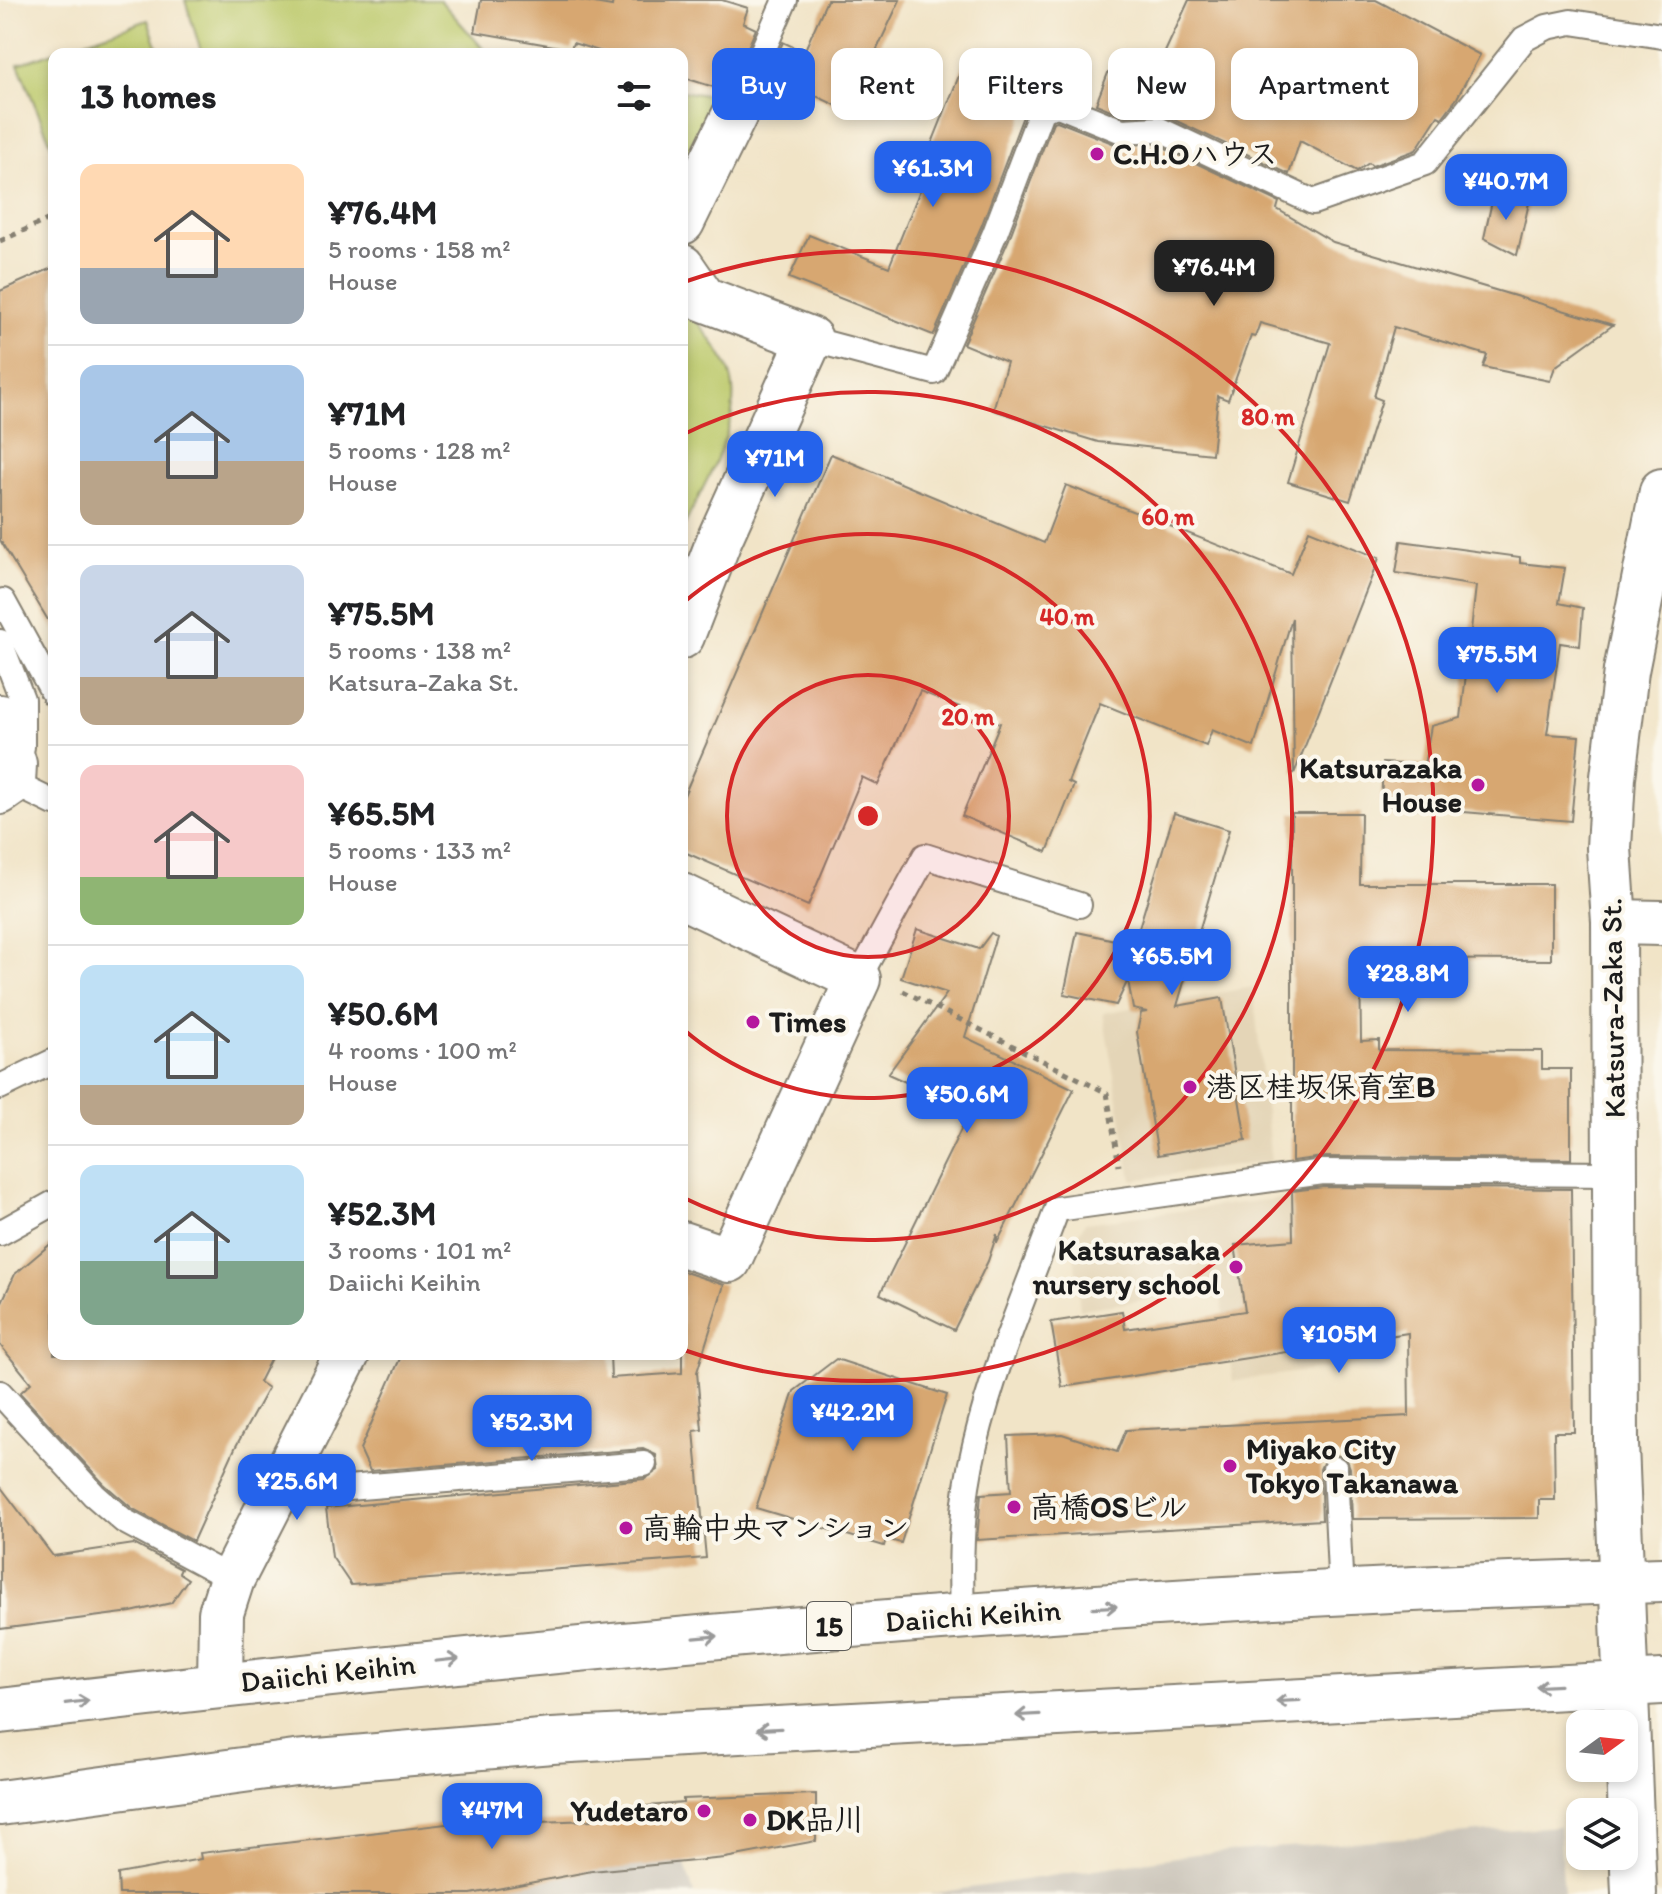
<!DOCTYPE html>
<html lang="en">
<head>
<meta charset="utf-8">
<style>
	:root { --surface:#fff; --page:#f2f2f2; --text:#202124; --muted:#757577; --line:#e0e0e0; --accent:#2563eb }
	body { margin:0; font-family:Itim,"Klee One",sans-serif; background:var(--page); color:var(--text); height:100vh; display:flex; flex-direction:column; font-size:30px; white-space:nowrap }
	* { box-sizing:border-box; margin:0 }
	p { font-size:26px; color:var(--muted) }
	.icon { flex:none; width:44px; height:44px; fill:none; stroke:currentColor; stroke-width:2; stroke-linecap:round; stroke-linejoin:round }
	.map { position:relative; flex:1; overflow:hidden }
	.drawer { position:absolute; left:48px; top:48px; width:640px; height:1312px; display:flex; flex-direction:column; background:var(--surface); border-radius:16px; box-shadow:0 4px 12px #0003 }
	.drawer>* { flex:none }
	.top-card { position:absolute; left:712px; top:48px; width:760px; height:72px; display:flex; gap:16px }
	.needle { width:52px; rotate:75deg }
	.tools { position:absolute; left:1566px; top:1710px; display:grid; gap:16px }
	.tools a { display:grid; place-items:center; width:72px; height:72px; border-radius:16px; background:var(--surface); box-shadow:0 4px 12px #0003; font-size:40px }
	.price { position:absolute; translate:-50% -68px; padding:0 18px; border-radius:16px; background:var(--accent); color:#fff; font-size:26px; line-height:52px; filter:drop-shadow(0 2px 4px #0008) }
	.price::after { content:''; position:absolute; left:50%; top:48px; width:24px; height:18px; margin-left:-12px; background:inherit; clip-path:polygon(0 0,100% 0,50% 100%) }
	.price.selected { background:#222; color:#fff }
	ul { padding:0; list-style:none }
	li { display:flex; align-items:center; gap:24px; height:200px; padding:0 32px }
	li+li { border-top:2px solid var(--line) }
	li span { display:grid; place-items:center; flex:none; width:224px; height:160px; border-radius:16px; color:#555 }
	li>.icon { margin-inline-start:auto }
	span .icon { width:96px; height:96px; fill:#fffc; stroke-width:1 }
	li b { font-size:34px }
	h2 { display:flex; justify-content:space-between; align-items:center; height:96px; padding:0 32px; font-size:34px }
	.pill { padding:0 28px; border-radius:16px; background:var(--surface); box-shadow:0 4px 12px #0003; font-size:28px; line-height:72px }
	.pill.selected { background:var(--accent); color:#fff }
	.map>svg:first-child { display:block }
</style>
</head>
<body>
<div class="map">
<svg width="1662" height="1894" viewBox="0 0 1662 1894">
	<rect width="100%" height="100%" fill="#fbf7ec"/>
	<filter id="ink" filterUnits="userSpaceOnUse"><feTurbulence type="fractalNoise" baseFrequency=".0125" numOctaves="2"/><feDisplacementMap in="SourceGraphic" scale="16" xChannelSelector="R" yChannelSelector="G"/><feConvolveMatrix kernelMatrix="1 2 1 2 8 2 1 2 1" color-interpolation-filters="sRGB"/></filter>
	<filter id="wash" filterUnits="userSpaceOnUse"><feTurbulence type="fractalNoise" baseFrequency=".006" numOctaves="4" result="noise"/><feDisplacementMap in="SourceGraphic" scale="32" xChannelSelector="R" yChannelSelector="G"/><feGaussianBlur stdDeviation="1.8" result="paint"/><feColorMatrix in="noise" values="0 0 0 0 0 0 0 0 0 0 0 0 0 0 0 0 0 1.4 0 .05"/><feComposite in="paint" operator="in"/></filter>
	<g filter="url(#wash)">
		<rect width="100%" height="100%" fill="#f1e4c7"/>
		<g fill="#e4d5b7">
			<path d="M 1253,987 L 1271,1161 L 1132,1180 L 1103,1013 Z"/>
			<path d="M 1394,1189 L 1399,1358 L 1233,1381 L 1220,1290 L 1080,1309 L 1073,1244 L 1085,1223 L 1258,1201 Z"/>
		</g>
		<g fill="#c9c3b8">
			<path d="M 1559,1826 L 1564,1894 L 930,1894 L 1196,1854 Z"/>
			<path d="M 684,1861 L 694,1894 L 471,1894 L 594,1871 Z"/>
		</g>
		<g fill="#bcc96b" stroke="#6c7244" stroke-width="2">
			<path d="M 185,0 L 440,0 L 488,54 L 202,54 Z"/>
			<path d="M 148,20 L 160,54 L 54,54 L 54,151 L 18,64 Z"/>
			<path d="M 682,91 L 728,99 L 682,203 Z"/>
			<path d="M 682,301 C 697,323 721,348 730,373 C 746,422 702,486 682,530 Z"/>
		</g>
		<g id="blocks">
			<g fill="#d7a771">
				<path d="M 481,0 L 577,0 L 612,6 L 613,0 L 722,0 L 748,8 L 743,23 L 756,29 L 742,61 L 733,57 L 723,90 L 682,77 L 682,54 L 609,54 L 573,43 L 571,49 L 475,32 Z"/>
				<path d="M 827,0 L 900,0 L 848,111 L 769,74 L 783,42 L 804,52 Z"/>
				<path d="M 1189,0 L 1376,0 L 1480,55 L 1457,98 L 1442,118 L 1438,116 L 1416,150 L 1372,166 L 1369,163 L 1357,171 L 1300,141 L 1289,174 L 1164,115 L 1125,116 L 1096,104 L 1108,73 L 1159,65 Z"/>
				<path d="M 967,56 L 1023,80 L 1017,98 L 1028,103 L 981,227 L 935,332 L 933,335 L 789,278 L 809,235 L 889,267 L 920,190 L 914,188 Z"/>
				<path d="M 1057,121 L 1117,145 L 1155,144 L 1279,202 L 1277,209 L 1333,242 L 1613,325 L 1555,367 L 1550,381 L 1483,367 L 1487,355 L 1394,327 L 1374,397 L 1382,400 L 1350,501 L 1288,482 L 1330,343 L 1260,323 L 1255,337 L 1251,336 L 1228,400 L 1218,396 L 1212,454 L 1098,442 L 993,410 L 1007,362 L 963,344 L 1009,239 L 1053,122 Z"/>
				<path d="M 1494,192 L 1529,203 L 1517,255 L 1484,238 Z"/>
				<path d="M 54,267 L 54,630 L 0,540 L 0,291 Z"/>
				<path d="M 831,454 L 1044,543 L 1066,485 L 1291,574 L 1309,530 L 1379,558 L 1294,774 L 1292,618 L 1254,747 L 1212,730 L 1206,746 L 1100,703 L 1068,782 L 1074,785 L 1047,852 L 962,816 L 1000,723 L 920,691 L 878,785 L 862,777 L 808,906 L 682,851 L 682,800 Z"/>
				<path d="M 1401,541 L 1520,557 L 1520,563 L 1565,568 L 1559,603 L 1583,608 L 1580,646 L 1560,643 L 1547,734 L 1579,736 L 1571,821 L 1381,805 L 1383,763 L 1424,765 L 1431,726 L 1461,718 L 1476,586 L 1396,573 Z"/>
				<path d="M 1174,813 L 1229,830 L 1177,1006 L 1222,998 L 1246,1140 L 1158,1155 L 1137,1032 L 1141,1013 L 1147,1012 L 1133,1009 L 1128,980 L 1116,1005 L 1064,994 L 1077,932 L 1134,944 Z"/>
				<path d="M 1292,813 L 1361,813 L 1360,884 L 1551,884 L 1551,960 L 1360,959 L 1361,1041 L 1379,1040 L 1379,1050 L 1542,1051 L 1542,1069 L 1571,1069 L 1571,1159 L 1323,1157 L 1292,1161 Z"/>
				<path d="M 917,929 L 979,949 L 991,933 L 996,936 L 965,1037 L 1074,1089 L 997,1243 L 997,1234 L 988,1261 L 954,1330 L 880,1294 L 970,1111 L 888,1074 L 947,993 L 901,978 Z"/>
				<path d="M 1324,1187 L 1571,1189 L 1574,1432 L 1554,1432 L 1555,1500 L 1539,1500 L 1539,1518 L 1352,1519 L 1350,1468 L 1347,1460 L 1335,1454 L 1326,1457 L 1320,1469 L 1322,1520 L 977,1540 L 981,1494 L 1011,1492 L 1008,1436 L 1062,1434 L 1117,1452 L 1126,1430 L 1409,1416 L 1408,1333 L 1062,1387 L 1051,1322 L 1122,1311 L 1125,1329 L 1245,1311 L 1235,1245 L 1293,1240 L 1292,1191 Z"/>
				<path d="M 54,1241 L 54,1354 L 273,1354 L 259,1382 L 268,1388 L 235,1448 L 193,1541 L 133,1509 L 104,1484 L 20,1393 L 31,1383 L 0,1345 L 0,1306 L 15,1274 Z"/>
				<path d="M 682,1271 L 724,1285 L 697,1372 L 702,1430 L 694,1431 L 706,1558 L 351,1585 L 332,1557 L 326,1508 L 645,1479 L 658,1470 L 656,1455 L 643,1449 L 370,1471 L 360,1449 L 402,1354 L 610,1354 L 611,1378 L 682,1373 Z"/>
				<path d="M 836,1359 L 947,1395 L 901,1543 L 886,1539 L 884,1546 L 756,1508 L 794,1391 Z"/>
				<path d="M 0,1486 L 53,1556 L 134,1544 L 181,1569 L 179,1573 L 188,1579 L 171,1603 L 131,1612 L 0,1629 Z"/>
				<path d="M 816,1794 L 816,1841 L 725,1858 L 592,1871 L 471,1894 L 119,1894 L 118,1874 L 201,1859 L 200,1853 L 488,1819 L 488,1824 L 591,1820 L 590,1811 L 683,1803 L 683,1799 Z"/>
			</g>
		</g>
	</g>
	<g filter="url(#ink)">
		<use href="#blocks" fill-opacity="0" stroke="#868072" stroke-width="2"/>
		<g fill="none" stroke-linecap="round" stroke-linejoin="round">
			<defs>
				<g id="lane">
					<path d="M 735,114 L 785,0"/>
					<path d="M 810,339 L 934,372 L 995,233 L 1042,109 L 1058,105 L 1122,131 L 1158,129 L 1313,202 L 1425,163 L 1524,39 L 1547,27 L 1571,22 L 1662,36"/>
					<path d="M 3,601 L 54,694"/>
					<path d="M 0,642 L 22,699 L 22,747"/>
					<path d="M 13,783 L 54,803"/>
					<path d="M 858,979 L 925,856 L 1079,905"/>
					<path d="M 0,1087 L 54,1061"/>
					<path d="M 0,1233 L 54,1203"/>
					<path d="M 0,1393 L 94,1495 L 124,1521 L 232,1579"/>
					<path d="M 1335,1469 L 1341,1595"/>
					<path d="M 273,1494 L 644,1464"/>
					<path d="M 962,1615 C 960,1558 961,1502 975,1445 C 994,1365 1028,1287 1057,1209 L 1323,1172 L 1616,1174"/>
				</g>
				<g id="street">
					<path d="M 682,222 L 735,114"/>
					<path d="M 682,267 L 704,299 L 810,339 L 720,538 L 682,636"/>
					<path d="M 0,717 L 14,764 L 13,783 L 0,792"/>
					<path d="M 682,896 L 858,979 L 729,1260 L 682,1244"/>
					<path d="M 1614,922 L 1662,923"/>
					<path d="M 220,1685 L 221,1613 L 232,1579 L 347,1354"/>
				</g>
				<path id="secondary" d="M 1634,1894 L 1616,1444 L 1614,922 L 1609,848 L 1613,777 L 1626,671 L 1662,491"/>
				<g id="highway">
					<path d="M 0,1711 C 552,1646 1106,1595 1662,1580"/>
					<path d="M 0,1803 L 295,1763 L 552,1741 L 1662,1682"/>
				</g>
			</defs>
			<use href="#lane" stroke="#868072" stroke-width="28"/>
			<use href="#street" stroke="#868072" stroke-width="48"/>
			<use href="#secondary" stroke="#868072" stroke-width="48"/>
			<use href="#highway" stroke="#868072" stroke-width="48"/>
			<g stroke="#868072" stroke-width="5" stroke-dasharray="6 6" stroke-linecap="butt">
				<path d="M 0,241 L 54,217"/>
				<path d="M 903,991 L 1107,1093 L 1119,1166"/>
			</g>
			<use href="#lane" stroke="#fff" stroke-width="24"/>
			<use href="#street" stroke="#fff" stroke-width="44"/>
			<use href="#secondary" stroke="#fff" stroke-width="44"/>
			<use href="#highway" stroke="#fff" stroke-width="44"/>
		</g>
		<defs><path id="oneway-shaft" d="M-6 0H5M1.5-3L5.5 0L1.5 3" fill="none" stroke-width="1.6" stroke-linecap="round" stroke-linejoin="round" transform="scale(2)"/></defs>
		<g stroke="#999">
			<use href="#oneway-shaft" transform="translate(1105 1607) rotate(-3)"/>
			<use href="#oneway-shaft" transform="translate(706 1637) rotate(-5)"/>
			<use href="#oneway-shaft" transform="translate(447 1660) rotate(-6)"/>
			<use href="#oneway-shaft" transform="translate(1548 1686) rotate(177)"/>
			<use href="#oneway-shaft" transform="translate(1288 1701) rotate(177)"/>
			<use href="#oneway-shaft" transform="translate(77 1702) rotate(-7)"/>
			<use href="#oneway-shaft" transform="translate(1028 1715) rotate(177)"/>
			<use href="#oneway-shaft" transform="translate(769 1729) rotate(177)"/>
		</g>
	</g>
	<circle cx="868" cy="816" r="141" fill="#d62828" fill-opacity=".12"/>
	<g fill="none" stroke="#d62828" stroke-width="4">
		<circle cx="868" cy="816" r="141"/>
		<path d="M683 603A282 282 0 1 1 683 1029"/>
		<path d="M682 435A424 424 0 1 1 682 1197"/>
		<path d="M684 282A565 565 0 1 1 684 1350"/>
	</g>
	<g fill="#b5179e" stroke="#fbf7ec" stroke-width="3">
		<circle cx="1097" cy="154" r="8"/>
		<circle cx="1478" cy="785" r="8"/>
		<circle cx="753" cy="1022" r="8"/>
		<circle cx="1190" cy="1087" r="8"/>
		<circle cx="1236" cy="1267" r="8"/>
		<circle cx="1230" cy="1466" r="8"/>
		<circle cx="1014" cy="1507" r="8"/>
		<circle cx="626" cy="1528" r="8"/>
		<circle cx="704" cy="1811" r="8"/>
		<circle cx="750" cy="1820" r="8"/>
	</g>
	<g text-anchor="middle" stroke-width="8" stroke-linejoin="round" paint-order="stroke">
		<rect fill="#fbf7ec" stroke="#5f5e5a" stroke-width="2" x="807" y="1602" width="44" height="48" rx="6"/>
		<g font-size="28" font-weight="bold" fill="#1c1c1c">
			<text x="829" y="1636">15</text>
		</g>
		<g font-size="30" font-weight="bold" fill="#1c1c1c" stroke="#fbf7ec" text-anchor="start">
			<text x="1113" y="164">C.H.Oハウス</text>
			<text x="1462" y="778" text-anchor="end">Katsurazaka<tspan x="1462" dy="34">House</tspan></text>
			<text x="769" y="1032">Times</text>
			<text x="1206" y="1097">港区桂坂保育室B</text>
			<text x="1220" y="1260" text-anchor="end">Katsurasaka<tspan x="1220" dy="34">nursery school</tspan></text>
			<text x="1246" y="1459">Miyako City<tspan x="1246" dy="34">Tokyo Takanawa</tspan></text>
			<text x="1030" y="1517">高橋OSビル</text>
			<text x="642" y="1538">高輪中央マンション</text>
			<text x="688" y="1821" text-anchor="end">Yudetaro</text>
			<text x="766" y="1830">DK品川</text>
		</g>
		<g font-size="30" fill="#1c1c1c" stroke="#fbf7ec">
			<text transform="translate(1613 1008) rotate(-91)" y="10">Katsura-Zaka St.</text>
			<text transform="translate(973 1616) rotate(-4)" y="10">Daiichi Keihin</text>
			<text transform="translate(328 1673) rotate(-6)" y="10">Daiichi Keihin</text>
		</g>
	</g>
	<circle cx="868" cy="816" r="12" fill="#d62828" stroke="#fbf7ec" stroke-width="4"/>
	<g font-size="24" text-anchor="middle" font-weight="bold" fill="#d62828" stroke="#fbf7ec" stroke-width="8" stroke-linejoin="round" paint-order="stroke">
		<text x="1268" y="425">80 m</text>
		<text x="1168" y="525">60 m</text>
		<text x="1067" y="625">40 m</text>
		<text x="968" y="725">20 m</text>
	</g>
</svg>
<div class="tools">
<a><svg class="needle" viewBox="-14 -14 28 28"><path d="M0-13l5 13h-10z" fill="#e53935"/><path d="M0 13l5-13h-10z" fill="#757577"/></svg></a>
<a><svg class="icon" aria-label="layers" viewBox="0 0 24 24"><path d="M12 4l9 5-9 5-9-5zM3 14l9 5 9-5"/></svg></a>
</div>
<b class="price" style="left:933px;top:209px">¥61.3M</b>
<b class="price" style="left:1506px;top:222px">¥40.7M</b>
<b class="price selected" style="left:1214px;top:308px">¥76.4M</b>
<b class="price" style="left:775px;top:499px">¥71M</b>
<b class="price" style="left:1497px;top:695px">¥75.5M</b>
<b class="price" style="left:1172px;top:997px">¥65.5M</b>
<b class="price" style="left:1408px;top:1014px">¥28.8M</b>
<b class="price" style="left:967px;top:1135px">¥50.6M</b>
<b class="price" style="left:1339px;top:1375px">¥105M</b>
<b class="price" style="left:853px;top:1453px">¥42.2M</b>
<b class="price" style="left:532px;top:1463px">¥52.3M</b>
<b class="price" style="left:297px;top:1522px">¥25.6M</b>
<b class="price" style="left:492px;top:1851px">¥47M</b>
<div class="top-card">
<a class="pill selected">Buy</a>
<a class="pill">Rent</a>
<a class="pill">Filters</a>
<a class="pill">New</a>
<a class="pill">Apartment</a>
</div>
<section class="drawer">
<h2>13 homes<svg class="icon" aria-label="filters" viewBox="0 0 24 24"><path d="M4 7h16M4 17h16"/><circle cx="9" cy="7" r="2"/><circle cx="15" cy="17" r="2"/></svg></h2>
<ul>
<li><span style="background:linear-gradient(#ffd9b3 65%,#9aa5b1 0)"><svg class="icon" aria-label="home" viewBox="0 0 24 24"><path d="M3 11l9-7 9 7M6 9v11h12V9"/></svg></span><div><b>¥76.4M</b><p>5 rooms · 158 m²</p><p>House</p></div></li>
<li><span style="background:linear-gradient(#a9c7e8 60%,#b9a48a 0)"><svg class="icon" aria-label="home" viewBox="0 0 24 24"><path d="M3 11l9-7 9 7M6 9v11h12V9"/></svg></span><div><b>¥71M</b><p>5 rooms · 128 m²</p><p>House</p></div></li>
<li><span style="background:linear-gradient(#c9d6e8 70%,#b9a48a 0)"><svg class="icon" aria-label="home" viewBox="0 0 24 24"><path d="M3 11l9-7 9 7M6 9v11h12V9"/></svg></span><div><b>¥75.5M</b><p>5 rooms · 138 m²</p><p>Katsura-Zaka St.</p></div></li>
<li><span style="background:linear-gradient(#f6c9c9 70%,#8fb573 0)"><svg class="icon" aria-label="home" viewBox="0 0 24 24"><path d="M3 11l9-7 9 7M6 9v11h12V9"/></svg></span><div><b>¥65.5M</b><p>5 rooms · 133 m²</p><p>House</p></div></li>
<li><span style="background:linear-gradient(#bfe0f5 75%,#b9a48a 0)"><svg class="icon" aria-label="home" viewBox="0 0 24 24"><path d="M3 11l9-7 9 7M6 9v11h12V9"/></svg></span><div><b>¥50.6M</b><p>4 rooms · 100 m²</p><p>House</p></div></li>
<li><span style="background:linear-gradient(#bfe0f5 60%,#7fa58c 0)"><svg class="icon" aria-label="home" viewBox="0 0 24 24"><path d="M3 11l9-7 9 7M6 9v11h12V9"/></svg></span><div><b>¥52.3M</b><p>3 rooms · 101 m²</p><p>Daiichi Keihin</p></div></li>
</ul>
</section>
</div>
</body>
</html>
